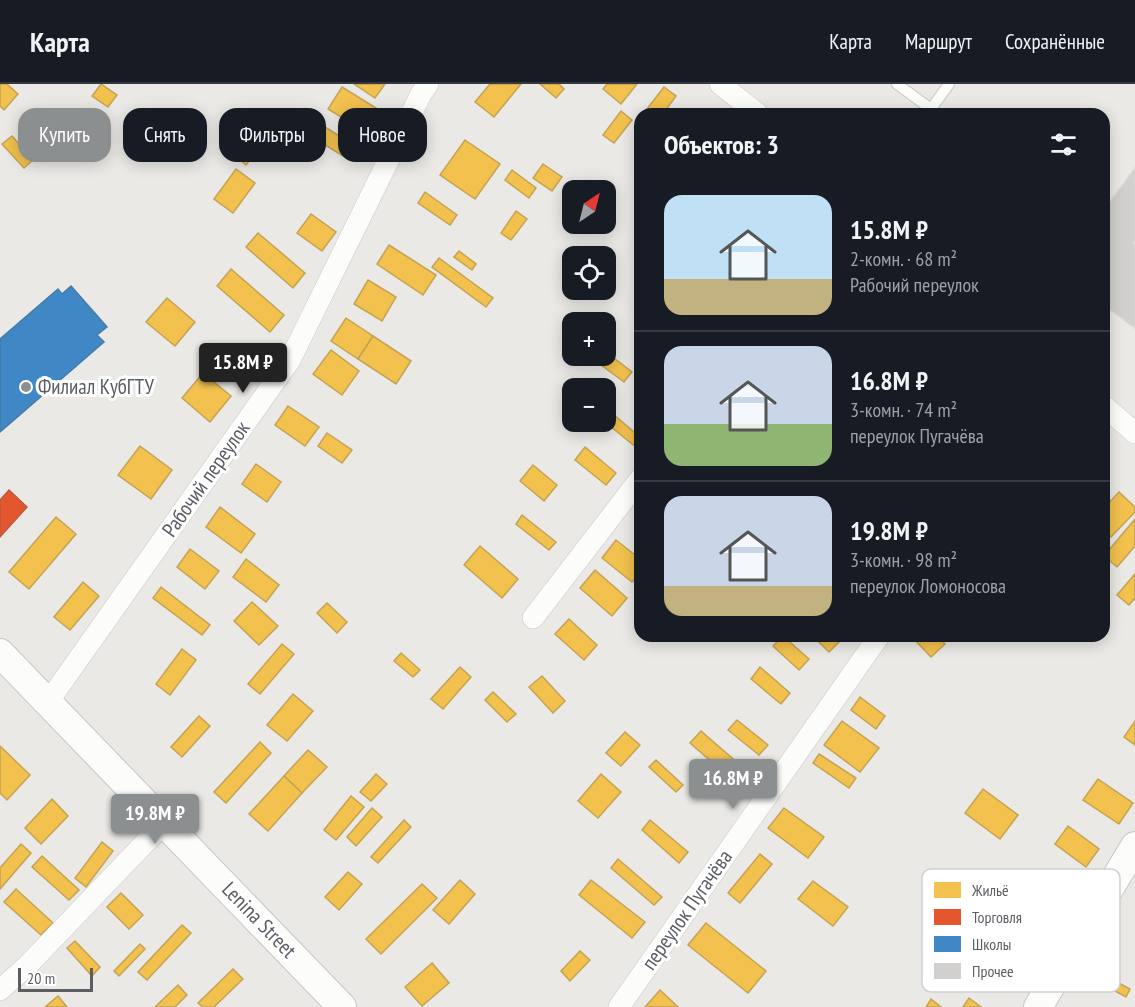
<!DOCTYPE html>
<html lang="ru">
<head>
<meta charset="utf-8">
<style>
	:root { --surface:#171b24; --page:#242831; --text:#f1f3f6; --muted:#9ea1a6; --line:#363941; --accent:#8c8f90 }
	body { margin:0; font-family:"PT Sans Narrow",sans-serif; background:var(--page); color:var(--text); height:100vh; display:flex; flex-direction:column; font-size:22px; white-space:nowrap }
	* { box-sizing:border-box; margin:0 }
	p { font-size:20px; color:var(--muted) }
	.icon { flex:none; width:33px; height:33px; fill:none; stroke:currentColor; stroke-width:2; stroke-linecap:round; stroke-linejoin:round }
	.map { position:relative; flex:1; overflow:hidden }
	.side { position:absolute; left:634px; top:24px; width:476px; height:534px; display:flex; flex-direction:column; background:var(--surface); border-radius:18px; box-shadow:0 3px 15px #0003 }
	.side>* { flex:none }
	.hud { position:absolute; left:18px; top:24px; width:526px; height:54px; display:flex; gap:12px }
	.needle { width:39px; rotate:35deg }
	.fabs { position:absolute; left:562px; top:96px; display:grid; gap:12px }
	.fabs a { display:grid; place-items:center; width:54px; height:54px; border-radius:12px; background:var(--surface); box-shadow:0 3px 15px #0003; font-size:30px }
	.scale { position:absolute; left:18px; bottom:15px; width:75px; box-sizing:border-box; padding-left:6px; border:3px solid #5a5e63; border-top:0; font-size:16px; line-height:21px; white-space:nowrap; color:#5a5e63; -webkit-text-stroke:4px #fff; paint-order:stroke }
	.price { position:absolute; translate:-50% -51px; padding:0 14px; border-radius:6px; background:var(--accent); color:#fff; font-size:20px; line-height:39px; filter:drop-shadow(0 2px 3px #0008) }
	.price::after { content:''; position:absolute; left:50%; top:36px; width:18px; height:14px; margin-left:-9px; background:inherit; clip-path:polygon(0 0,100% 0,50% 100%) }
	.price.on { background:#222; color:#fff }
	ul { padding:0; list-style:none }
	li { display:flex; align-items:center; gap:18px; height:150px; padding:0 30px }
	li+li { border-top:2px solid var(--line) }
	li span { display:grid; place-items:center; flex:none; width:168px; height:120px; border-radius:18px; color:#555 }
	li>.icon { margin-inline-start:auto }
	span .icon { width:72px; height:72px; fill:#fffc; stroke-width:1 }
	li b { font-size:26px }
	h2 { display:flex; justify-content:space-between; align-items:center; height:72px; padding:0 30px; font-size:26px }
	.tag { padding:0 21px; border-radius:18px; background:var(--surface); box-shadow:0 3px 15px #0003; font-size:21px; line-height:54px }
	.tag.on { background:var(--accent); color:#fff }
	header { display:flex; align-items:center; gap:36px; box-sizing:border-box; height:84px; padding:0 30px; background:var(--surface); border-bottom:2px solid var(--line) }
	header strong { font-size:28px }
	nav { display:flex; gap:33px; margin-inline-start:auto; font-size:21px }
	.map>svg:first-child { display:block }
</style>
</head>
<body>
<header>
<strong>Карта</strong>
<nav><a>Карта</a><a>Маршрут</a><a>Сохранённые</a></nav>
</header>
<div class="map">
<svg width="1135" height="923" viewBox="0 0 1135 923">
	<rect width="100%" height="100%" fill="#eae9e5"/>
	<g fill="#f2c14e" stroke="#c4a354" stroke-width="1.5">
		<path d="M 0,0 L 7,0 L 18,10 L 4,26 L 0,22 Z"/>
		<path d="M 101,0 L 117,11 L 108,23 L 92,12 Z"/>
		<path d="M 354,0 L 385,0 L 375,14 Z"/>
		<path d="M 490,0 L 521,0 L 494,33 L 475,18 Z"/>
		<path d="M 540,0 L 559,0 L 564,5 L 556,14 Z"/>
		<path d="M 607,0 L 637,0 L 621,20 L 603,5 Z"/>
		<path d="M 342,3 L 376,24 L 362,46 L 328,25 Z"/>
		<path d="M 664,3 L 676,12 L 663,30 L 643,30 Z"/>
		<path d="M 621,27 L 632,36 L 614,59 L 603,51 Z"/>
		<path d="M 257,33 L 296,64 L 288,74 L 249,43 Z"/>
		<path d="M 320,40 L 351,59 L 343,72 L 312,53 Z"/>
		<path d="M 12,52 L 33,76 L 24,84 L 2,60 Z"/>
		<path d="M 229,52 L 254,71 L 246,81 L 222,61 Z"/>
		<path d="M 465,56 L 500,80 L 475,115 L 440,91 Z"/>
		<path d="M 543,80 L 562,93 L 552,107 L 533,94 Z"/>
		<path d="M 236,85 L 255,99 L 233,129 L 214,115 Z"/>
		<path d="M 512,86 L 536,104 L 529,114 L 505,96 Z"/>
		<path d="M 425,108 L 457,131 L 450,141 L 418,119 Z"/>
		<path d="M 516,127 L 527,135 L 511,156 L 501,149 Z"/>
		<path d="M 311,130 L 336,148 L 322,167 L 297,149 Z"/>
		<path d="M 258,149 L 305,189 L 293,204 L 246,163 Z"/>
		<path d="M 389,161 L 436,191 L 423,211 L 377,180 Z"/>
		<path d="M 459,167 L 476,180 L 472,186 L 454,173 Z"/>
		<path d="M 439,174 L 493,214 L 486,223 L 432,183 Z"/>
		<path d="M 231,185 L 284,231 L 270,248 L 217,202 Z"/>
		<path d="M 368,196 L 396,213 L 382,237 L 354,220 Z"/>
		<path d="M 167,214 L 195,238 L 175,262 L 146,238 Z"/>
		<path d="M 346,234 L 373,252 L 358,275 L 331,257 Z"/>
		<path d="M 373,252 L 411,277 L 396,300 L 358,275 Z"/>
		<path d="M 331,266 L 359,287 L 342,311 L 313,290 Z"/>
		<path d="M 610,271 L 632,288 L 624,298 L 601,281 Z"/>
		<path d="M 203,289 L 231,312 L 210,338 L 182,314 Z"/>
		<path d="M 288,322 L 319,343 L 305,362 L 275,341 Z"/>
		<path d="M 606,324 L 640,353 L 640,360 L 637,364 L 605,338 Z"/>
		<path d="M 327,349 L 352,366 L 342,379 L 318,362 Z"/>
		<path d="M 140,362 L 172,386 L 151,415 L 118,391 Z"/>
		<path d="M 585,363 L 616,389 L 606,401 L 575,376 Z"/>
		<path d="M 256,380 L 281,398 L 267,418 L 242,400 Z"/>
		<path d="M 533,381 L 557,401 L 544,417 L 520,397 Z"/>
		<path d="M 1119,408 L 1135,423 L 1135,428 L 1111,453 L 1104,446 L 1104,424 Z"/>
		<path d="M 220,423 L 255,450 L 241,469 L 206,443 Z"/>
		<path d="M 522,431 L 556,458 L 549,466 L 516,440 Z"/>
		<path d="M 56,433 L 76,450 L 29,505 L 9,488 Z"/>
		<path d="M 1135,435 L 1135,462 L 1117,483 L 1104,472 Z"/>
		<path d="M 616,456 L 640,475 L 640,488 L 632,498 L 602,474 Z"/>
		<path d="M 480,462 L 518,495 L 502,514 L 464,481 Z"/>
		<path d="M 190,465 L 219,487 L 205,505 L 177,483 Z"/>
		<path d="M 246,475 L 279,501 L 266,518 L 233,493 Z"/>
		<path d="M 595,486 L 627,514 L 612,532 L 580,504 Z"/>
		<path d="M 1135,490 L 1135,514 L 1129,521 L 1117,511 Z"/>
		<path d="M 83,498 L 99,512 L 70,546 L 54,533 Z"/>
		<path d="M 161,503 L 210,541 L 202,551 L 153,514 Z"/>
		<path d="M 252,518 L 278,542 L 259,561 L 234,537 Z"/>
		<path d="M 327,519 L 347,538 L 337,549 L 317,529 Z"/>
		<path d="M 569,535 L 597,561 L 584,576 L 555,550 Z"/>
		<path d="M 783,552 L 809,575 L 799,586 L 773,562 Z"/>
		<path d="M 813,552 L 845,552 L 829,568 Z"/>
		<path d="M 911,552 L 938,552 L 945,560 L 931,573 Z"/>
		<path d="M 282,560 L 294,570 L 260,610 L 248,600 Z"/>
		<path d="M 182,565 L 196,576 L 170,611 L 156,600 Z"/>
		<path d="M 401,569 L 420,586 L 413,593 L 394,577 Z"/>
		<path d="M 460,583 L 471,593 L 443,625 L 431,615 Z"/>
		<path d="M 760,583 L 790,609 L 781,620 L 751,595 Z"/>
		<path d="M 542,592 L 565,617 L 553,629 L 529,603 Z"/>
		<path d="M 493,608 L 516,630 L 507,638 L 485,616 Z"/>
		<path d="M 293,610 L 313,627 L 287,657 L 267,641 Z"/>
		<path d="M 860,613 L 885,632 L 876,645 L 851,626 Z"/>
		<path d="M 199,632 L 210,642 L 182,673 L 171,663 Z"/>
		<path d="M 737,636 L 768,661 L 759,671 L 728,646 Z"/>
		<path d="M 842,637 L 879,664 L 860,688 L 824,661 Z"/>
		<path d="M 1135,637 L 1135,661 L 1124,653 Z"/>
		<path d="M 701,647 L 747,687 L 736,699 L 690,659 Z"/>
		<path d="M 625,648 L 640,661 L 621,682 L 606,669 Z"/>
		<path d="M 260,658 L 271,669 L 226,719 L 214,708 Z"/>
		<path d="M 0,662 L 30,691 L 7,716 L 0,709 Z"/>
		<path d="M 308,666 L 327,683 L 302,709 L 284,692 Z"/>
		<path d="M 819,670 L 856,694 L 849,704 L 813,679 Z"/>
		<path d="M 656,676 L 683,701 L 676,708 L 649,683 Z"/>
		<path d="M 376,690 L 387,700 L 371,717 L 360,708 Z"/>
		<path d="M 601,690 L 621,708 L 598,734 L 578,717 Z"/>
		<path d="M 284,692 L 302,709 L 268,747 L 249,730 Z"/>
		<path d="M 1098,695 L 1133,719 L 1119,740 L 1083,716 Z"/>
		<path d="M 983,705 L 1018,731 L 1000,755 L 965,729 Z"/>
		<path d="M 351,712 L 364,723 L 336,756 L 324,746 Z"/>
		<path d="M 52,715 L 68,732 L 41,760 L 25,744 Z"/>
		<path d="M 372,724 L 382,733 L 356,762 L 347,753 Z"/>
		<path d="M 784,724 L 824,753 L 808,774 L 768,744 Z"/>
		<path d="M 404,736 L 411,743 L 378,779 L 371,773 Z"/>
		<path d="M 650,736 L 688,768 L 679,779 L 642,746 Z"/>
		<path d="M 1068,742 L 1099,765 L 1086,783 L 1055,760 Z"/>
		<path d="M 102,758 L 113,767 L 86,803 L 75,794 Z"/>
		<path d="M 21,760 L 31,769 L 0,805 L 0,784 Z"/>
		<path d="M 760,770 L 772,780 L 740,819 L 728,809 Z"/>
		<path d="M 42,772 L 79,806 L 69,816 L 32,783 Z"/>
		<path d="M 618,775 L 662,813 L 654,821 L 611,784 Z"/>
		<path d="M 348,788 L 362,800 L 339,826 L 325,813 Z"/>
		<path d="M 460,796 L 475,810 L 449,840 L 433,826 Z"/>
		<path d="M 591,796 L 645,838 L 632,854 L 579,811 Z"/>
		<path d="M 813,797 L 848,823 L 833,842 L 798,815 Z"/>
		<path d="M 422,800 L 437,814 L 381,870 L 366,855 Z"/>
		<path d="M 16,805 L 53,839 L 41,851 L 4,818 Z"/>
		<path d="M 121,809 L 143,831 L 129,845 L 107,823 Z"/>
		<path d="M 706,839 L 766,887 L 748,909 L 688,861 Z"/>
		<path d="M 182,841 L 191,849 L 147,896 L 138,888 Z"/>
		<path d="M 75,857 L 100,883 L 92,892 L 67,864 Z"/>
		<path d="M 140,860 L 145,865 L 119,892 L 114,887 Z"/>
		<path d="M 580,867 L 590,876 L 570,897 L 561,887 Z"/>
		<path d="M 432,879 L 449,899 L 422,922 L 405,903 Z"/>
		<path d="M 233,885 L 243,895 L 214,923 L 203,923 L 198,919 Z"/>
		<path d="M 1106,892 L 1130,905 L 1126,913 L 1102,900 Z"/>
		<path d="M 178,901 L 187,911 L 175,923 L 155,923 Z"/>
		<path d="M 660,906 L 678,923 L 645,923 Z"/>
		<path d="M 58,912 L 67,923 L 45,923 Z"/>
		<path d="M 969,914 L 981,923 L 963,923 Z"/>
		<path d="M 931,915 L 941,923 L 926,923 Z"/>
	</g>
	<path fill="#e4572e" stroke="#bb593e" stroke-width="1.5" d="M 9,406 L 27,423 L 0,453 L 0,416 Z"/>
	<path fill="#3f88c5" stroke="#477ba8" stroke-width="1.5" d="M 71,202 L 107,243 L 97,251 L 104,258 L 0,348 L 0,255 L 58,205 L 62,210 Z"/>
	<path fill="#d1d0ce" stroke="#dad8d4" stroke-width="1.5" d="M 1135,84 L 1135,156 L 1133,159 L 1135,161 L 1135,244 L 1104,221 L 1104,126 Z"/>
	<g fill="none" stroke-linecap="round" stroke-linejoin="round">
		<defs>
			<path id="lane" d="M 897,0 L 931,25 L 949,0"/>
			<g id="street">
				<path d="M 720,0 L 758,30"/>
				<path d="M 1104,322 L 1135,349"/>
				<path d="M 533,534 L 640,395"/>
				<path d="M 48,618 L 290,276 L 421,10 L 428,0"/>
				<path d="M 0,906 L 27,882 L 165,738"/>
				<path d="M 619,923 L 879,552"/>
			</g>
			<g id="secondary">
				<path d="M 0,569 L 342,923"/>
				<path d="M 1038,923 L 1135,762"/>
			</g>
		</defs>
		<use href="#lane" stroke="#c7c7c7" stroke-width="12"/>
		<use href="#street" stroke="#c7c7c7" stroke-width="22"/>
		<use href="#secondary" stroke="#c6c6c5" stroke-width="30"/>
		<use href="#lane" stroke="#fcfcfb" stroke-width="10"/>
		<use href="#street" stroke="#fcfcfb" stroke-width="21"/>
		<use href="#secondary" stroke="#fcfcfb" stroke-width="28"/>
	</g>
	<circle fill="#8c8f90" stroke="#fff" stroke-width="2" cx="26" cy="303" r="6"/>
	<g text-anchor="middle" stroke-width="6" stroke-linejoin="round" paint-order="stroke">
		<g font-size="21" fill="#5a5e63" stroke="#fff" text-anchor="start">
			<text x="38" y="310">Филиал КубГТУ</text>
		</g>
		<g font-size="21" fill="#5a5e63" stroke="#fff">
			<text transform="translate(206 395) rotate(-55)" y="7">Рабочий переулок</text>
			<text transform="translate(687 826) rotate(-55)" y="7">переулок Пугачёва</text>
			<text transform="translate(259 836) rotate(46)" y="7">Lenina Street</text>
		</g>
	</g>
	<rect x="922" y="785" width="198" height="123" rx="9" fill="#fff" stroke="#cecfd0" stroke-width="1.5"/>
	<rect x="934" y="798" width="27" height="16" fill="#f2c14e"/>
	<rect x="934" y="825" width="27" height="16" fill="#e4572e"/>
	<rect x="934" y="852" width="27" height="16" fill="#3f88c5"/>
	<rect x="934" y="879" width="27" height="16" fill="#d1d0ce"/>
	<g font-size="16" fill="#5a5e63">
		<text x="972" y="812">Жильё</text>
		<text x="972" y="839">Торговля</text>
		<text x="972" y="866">Школы</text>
		<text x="972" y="893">Прочее</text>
	</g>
</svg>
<div class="fabs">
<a><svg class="needle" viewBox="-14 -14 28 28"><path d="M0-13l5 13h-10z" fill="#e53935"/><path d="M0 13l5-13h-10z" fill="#9ea1a6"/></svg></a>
<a><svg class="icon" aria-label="locate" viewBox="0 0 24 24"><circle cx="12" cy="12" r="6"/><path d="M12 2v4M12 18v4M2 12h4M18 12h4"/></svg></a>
<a>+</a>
<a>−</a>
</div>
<div class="scale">20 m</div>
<b class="price on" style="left:243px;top:310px">15.8M ₽</b>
<b class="price" style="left:733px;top:726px">16.8M ₽</b>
<b class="price" style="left:155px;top:761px">19.8M ₽</b>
<div class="hud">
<a class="tag on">Купить</a>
<a class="tag">Снять</a>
<a class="tag">Фильтры</a>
<a class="tag">Новое</a>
</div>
<section class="side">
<h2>Объектов: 3<svg class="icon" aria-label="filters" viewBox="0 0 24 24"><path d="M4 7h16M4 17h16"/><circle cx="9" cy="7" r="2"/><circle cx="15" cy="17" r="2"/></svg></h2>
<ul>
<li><span style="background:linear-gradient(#bfe0f5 70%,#c2b280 0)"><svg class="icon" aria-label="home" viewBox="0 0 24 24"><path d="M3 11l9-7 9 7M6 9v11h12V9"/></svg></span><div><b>15.8M ₽</b><p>2-комн. · 68 m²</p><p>Рабочий переулок</p></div></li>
<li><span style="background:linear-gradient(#c9d6e8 65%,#8fb573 0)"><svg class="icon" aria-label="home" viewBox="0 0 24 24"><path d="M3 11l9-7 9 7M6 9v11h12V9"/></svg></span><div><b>16.8M ₽</b><p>3-комн. · 74 m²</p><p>переулок Пугачёва</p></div></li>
<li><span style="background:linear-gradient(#c9d6e8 75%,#c2b280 0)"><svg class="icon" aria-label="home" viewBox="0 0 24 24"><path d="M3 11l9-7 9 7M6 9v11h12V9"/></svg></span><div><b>19.8M ₽</b><p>3-комн. · 98 m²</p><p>переулок Ломоносова</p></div></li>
</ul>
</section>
</div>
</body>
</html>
